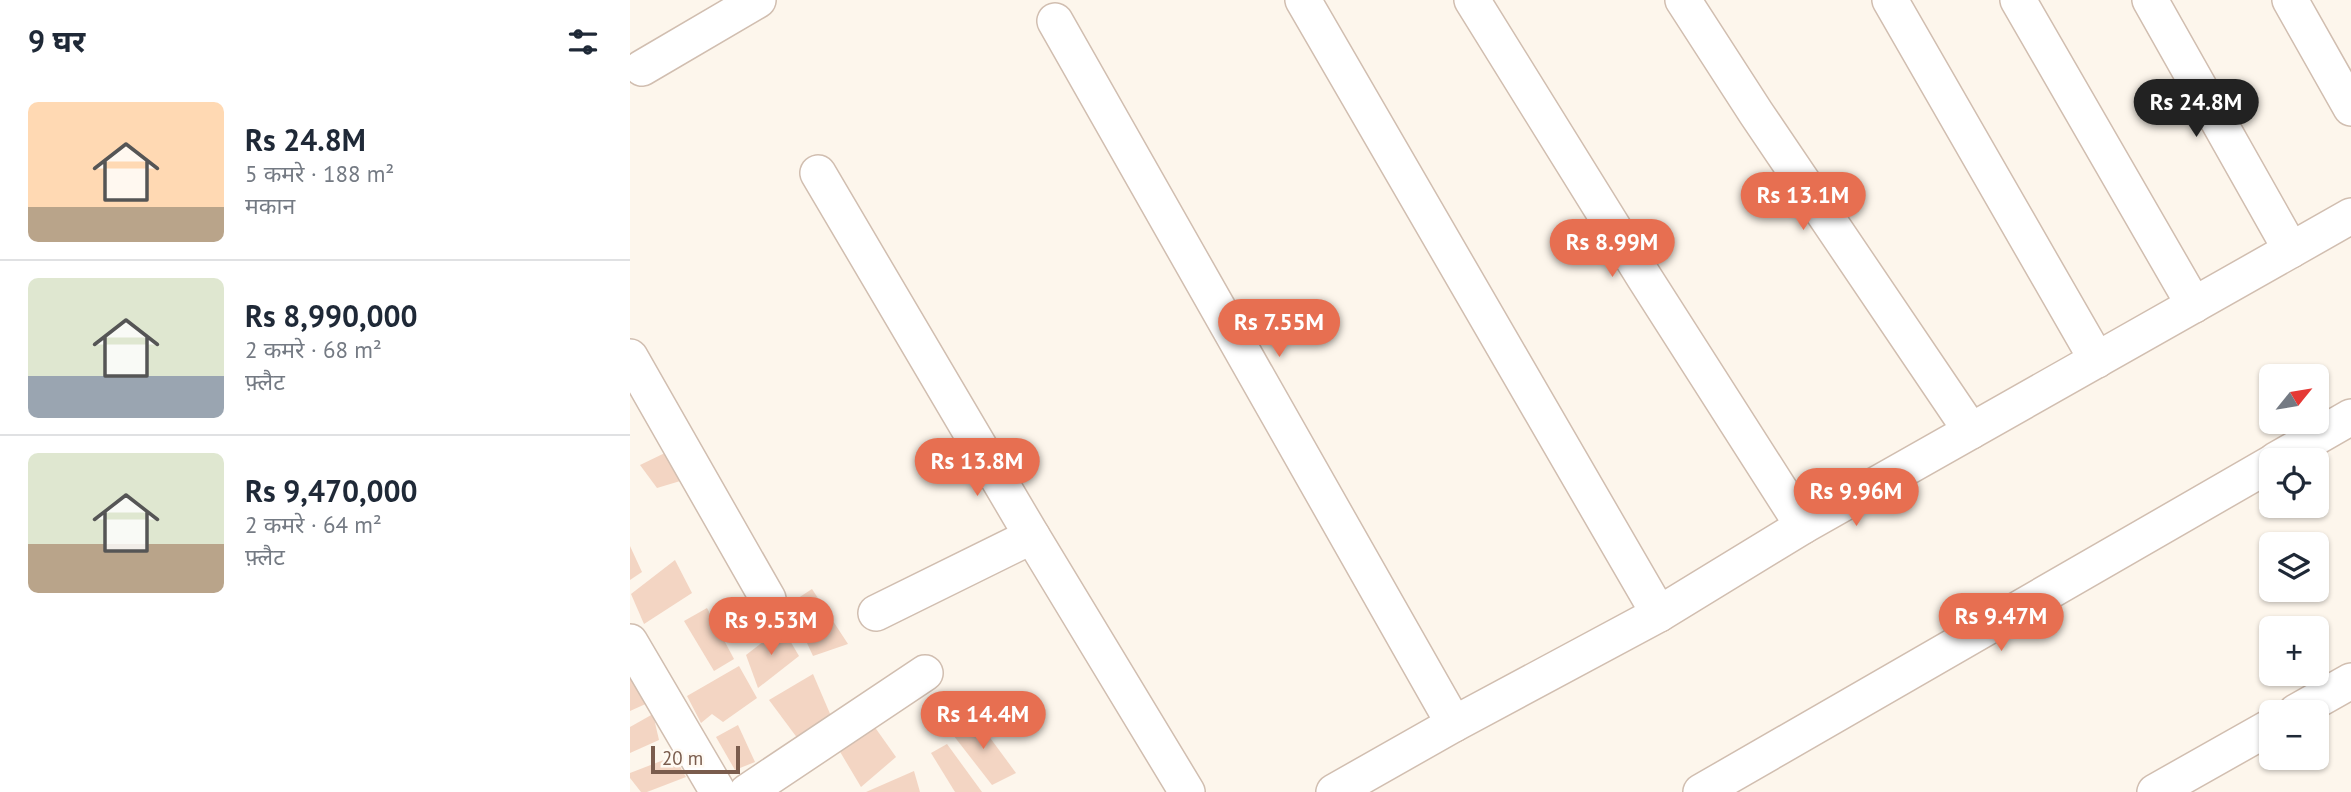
<!DOCTYPE html>
<html lang="hi">
<head>
<meta charset="utf-8">
<style>
	:root { --surface:#fff; --page:#f6f6f7; --text:#1f2937; --muted:#747a83; --line:#e0e1e3; --accent:#e76f51 }
	body { margin:0; font-family:"PT Sans","Noto Sans Devanagari",sans-serif; background:var(--page); color:var(--text); height:100vh; display:flex; flex-direction:column; font-size:26px; white-space:nowrap }
	* { box-sizing:border-box; margin:0 }
	p { font-size:23px; color:var(--muted) }
	.icon { flex:none; width:38px; height:38px; fill:none; stroke:currentColor; stroke-width:2; stroke-linecap:round; stroke-linejoin:round }
	.map { position:relative; flex:1; overflow:hidden }
	.side { display:flex; flex-direction:column; background:var(--surface); width:630px }
	.side>* { flex:none }
	.needle { width:46px; rotate:60deg }
	.tools { position:absolute; left:1629px; top:364px; display:grid; gap:14px }
	.tools a { display:grid; place-items:center; width:70px; height:70px; border-radius:10px; background:var(--surface); box-shadow:0 2px 5px #0004; font-size:35px }
	.scale { position:absolute; left:21px; bottom:18px; width:89px; box-sizing:border-box; padding-left:7px; border:4px solid #7a5c4d; border-top:0; font-size:19px; line-height:24px; white-space:nowrap; color:#7a5c4d; -webkit-text-stroke:5px #fffaf3; paint-order:stroke }
	.price { position:absolute; translate:-50% -60px; padding:0 16px; border-radius:24px; background:var(--accent); color:#fff; font-size:23px; line-height:46px; filter:drop-shadow(0 2px 4px #0008) }
	.price::after { content:''; position:absolute; left:50%; top:42px; width:21px; height:16px; margin-left:-10px; background:inherit; clip-path:polygon(0 0,100% 0,50% 100%) }
	.price.selected { background:#222; color:#fff }
	ul { padding:0; list-style:none }
	li { display:flex; align-items:center; gap:21px; height:175px; padding:0 28px }
	li+li { border-top:2px solid var(--line) }
	li span { display:grid; place-items:center; flex:none; width:196px; height:140px; border-radius:10px; color:#555 }
	li>.icon { margin-inline-start:auto }
	span .icon { width:84px; height:84px; fill:#fffc; stroke-width:1 }
	li b { font-size:30px }
	h2 { display:flex; justify-content:space-between; align-items:center; height:84px; padding:0 28px; font-size:30px }
	main { display:flex; flex:1; min-height:0 }
	.map>svg:first-child { display:block }
</style>
</head>
<body>
<main>
<section class="side">
<h2>9 घर<svg class="icon" aria-label="filters" viewBox="0 0 24 24"><path d="M4 7h16M4 17h16"/><circle cx="9" cy="7" r="2"/><circle cx="15" cy="17" r="2"/></svg></h2>
<ul>
<li><span style="background:linear-gradient(#ffd9b3 75%,#b9a48a 0)"><svg class="icon" aria-label="home" viewBox="0 0 24 24"><path d="M3 11l9-7 9 7M6 9v11h12V9"/></svg></span><div><b>Rs 24.8M</b><p>5 कमरे · 188 m²</p><p>मकान</p></div></li>
<li><span style="background:linear-gradient(#dfe7d0 70%,#9aa5b1 0)"><svg class="icon" aria-label="home" viewBox="0 0 24 24"><path d="M3 11l9-7 9 7M6 9v11h12V9"/></svg></span><div><b>Rs 8,990,000</b><p>2 कमरे · 68 m²</p><p>फ़्लैट</p></div></li>
<li><span style="background:linear-gradient(#dfe7d0 65%,#b9a48a 0)"><svg class="icon" aria-label="home" viewBox="0 0 24 24"><path d="M3 11l9-7 9 7M6 9v11h12V9"/></svg></span><div><b>Rs 9,470,000</b><p>2 कमरे · 64 m²</p><p>फ़्लैट</p></div></li>
</ul>
</section>
<div class="map">
<svg width="1721" height="792" viewBox="0 0 1721 792">
	<rect width="100%" height="100%" fill="#fdf6ec"/>
	<g fill="#f3d5c3">
		<path d="M 39,451 L 57,479 L 27,488 L 10,465 Z"/>
		<path d="M 0,546 L 12,572 L 0,580 Z"/>
		<path d="M 45,560 L 62,593 L 14,624 L 1,594 Z"/>
		<path d="M 182,589 L 218,644 L 183,656 L 159,604 Z"/>
		<path d="M 77,608 L 104,659 L 84,671 L 54,621 Z"/>
		<path d="M 152,627 L 169,656 L 128,688 L 116,655 Z"/>
		<path d="M 109,666 L 127,698 L 93,722 L 82,714 L 71,723 L 57,696 Z"/>
		<path d="M 0,668 L 20,702 L 0,711 Z"/>
		<path d="M 183,674 L 204,723 L 171,743 L 139,700 Z"/>
		<path d="M 23,714 L 29,740 L 0,753 L 0,727 Z"/>
		<path d="M 344,716 L 386,773 L 362,785 L 320,731 Z"/>
		<path d="M 108,725 L 125,762 L 105,770 L 86,737 Z"/>
		<path d="M 244,726 L 266,757 L 231,787 L 206,745 Z"/>
		<path d="M 317,744 L 352,792 L 325,792 L 301,753 Z"/>
		<path d="M 44,756 L 56,777 L 17,792 L 11,792 L 0,778 L 0,773 Z"/>
		<path d="M 284,771 L 290,792 L 236,792 Z"/>
	</g>
	<g fill="none" stroke-linecap="round" stroke-linejoin="round">
		<defs>
			<g id="minor">
				<path d="M 673,0 L 1029,614"/>
				<path d="M 842,0 L 1014,277 L 1173,526"/>
				<path d="M 1053,0 L 1126,113 L 1341,431"/>
				<path d="M 1260,0 L 1467,360"/>
				<path d="M 1388,0 L 1564,305"/>
				<path d="M 1520,0 L 1661,250"/>
				<path d="M 1660,0 L 1721,108"/>
				<path d="M 425,21 L 824,724"/>
				<path d="M 12,68 L 128,0"/>
				<path d="M 188,173 L 402,536 L 557,792"/>
				<path d="M 0,357 L 138,599"/>
				<path d="M 1646,460 L 1721,417"/>
				<path d="M 246,613 L 402,536"/>
				<path d="M 0,642 L 88,792"/>
				<path d="M 1666,712 L 1721,681"/>
				<path d="M 117,792 L 295,673"/>
				<path d="M 704,792 L 824,724 L 1029,614 L 1173,526 L 1721,216"/>
				<path d="M 1071,792 L 1642,463"/>
				<path d="M 1525,792 L 1642,726"/>
			</g>
		</defs>
		<use href="#minor" stroke="#d1beb0" stroke-width="38"/>
		<use href="#minor" stroke="#fff" stroke-width="35"/>
	</g>
</svg>
<div class="tools">
<a><svg class="needle" viewBox="-14 -14 28 28"><path d="M0-13l5 13h-10z" fill="#e53935"/><path d="M0 13l5-13h-10z" fill="#747a83"/></svg></a>
<a><svg class="icon" aria-label="locate" viewBox="0 0 24 24"><circle cx="12" cy="12" r="6"/><path d="M12 2v4M12 18v4M2 12h4M18 12h4"/></svg></a>
<a><svg class="icon" aria-label="layers" viewBox="0 0 24 24"><path d="M12 4l9 5-9 5-9-5zM3 14l9 5 9-5"/></svg></a>
<a>+</a>
<a>−</a>
</div>
<div class="scale">20 m</div>
<b class="price selected" style="left:1566px;top:139px">Rs 24.8M</b>
<b class="price" style="left:1173px;top:232px">Rs 13.1M</b>
<b class="price" style="left:982px;top:279px">Rs 8.99M</b>
<b class="price" style="left:649px;top:359px">Rs 7.55M</b>
<b class="price" style="left:347px;top:498px">Rs 13.8M</b>
<b class="price" style="left:1226px;top:528px">Rs 9.96M</b>
<b class="price" style="left:1371px;top:653px">Rs 9.47M</b>
<b class="price" style="left:141px;top:657px">Rs 9.53M</b>
<b class="price" style="left:353px;top:751px">Rs 14.4M</b>
</div>
</main>
</body>
</html>
